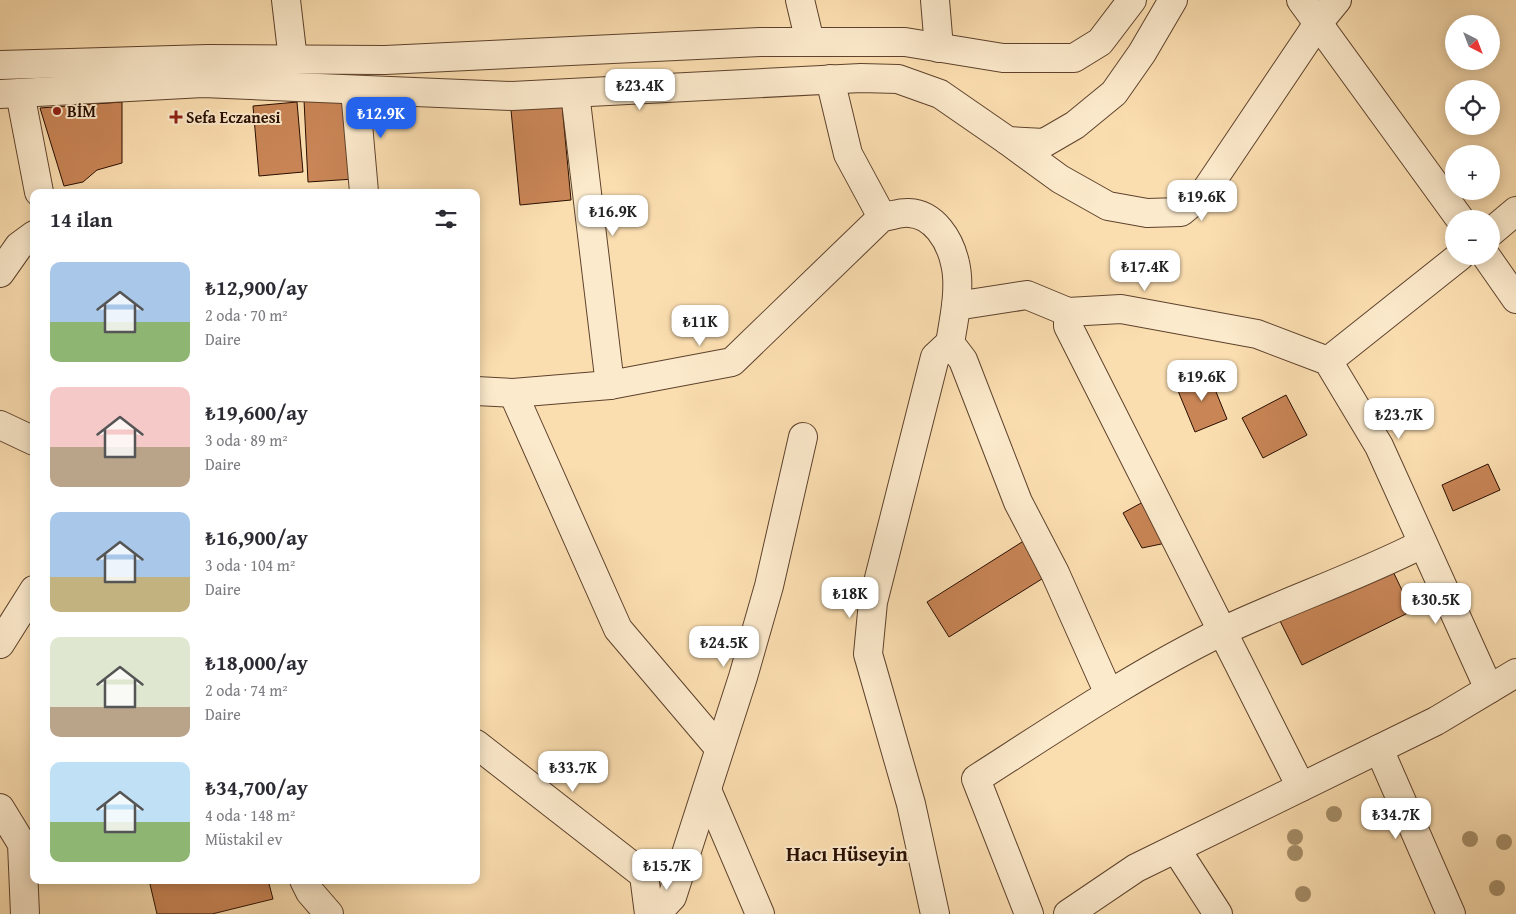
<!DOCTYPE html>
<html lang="tr">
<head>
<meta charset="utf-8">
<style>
	:root { --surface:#fff; --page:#f2f2f3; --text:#2b2b33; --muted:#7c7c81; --accent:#2563eb }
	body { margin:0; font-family:"Gentium Book Plus",serif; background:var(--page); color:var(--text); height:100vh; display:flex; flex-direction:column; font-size:19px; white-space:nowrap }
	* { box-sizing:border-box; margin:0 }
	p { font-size:16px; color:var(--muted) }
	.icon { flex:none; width:28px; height:28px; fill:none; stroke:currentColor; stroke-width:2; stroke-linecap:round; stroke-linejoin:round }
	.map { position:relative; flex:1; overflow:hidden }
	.sheet { position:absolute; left:30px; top:189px; width:450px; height:695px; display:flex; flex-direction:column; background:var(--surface); border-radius:10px; box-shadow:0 2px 12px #0003 }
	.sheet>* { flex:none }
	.needle { width:32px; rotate:138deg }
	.controls { position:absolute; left:1445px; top:15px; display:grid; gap:10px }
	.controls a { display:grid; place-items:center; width:55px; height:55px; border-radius:50%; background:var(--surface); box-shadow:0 2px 12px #0003; font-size:25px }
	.price { position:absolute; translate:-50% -42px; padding:0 11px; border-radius:10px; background:#fff; color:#222; font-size:16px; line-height:32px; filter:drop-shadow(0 1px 2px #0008) }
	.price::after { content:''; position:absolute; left:50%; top:30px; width:15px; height:11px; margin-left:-8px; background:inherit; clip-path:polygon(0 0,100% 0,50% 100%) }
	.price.current { background:var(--accent); color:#fff }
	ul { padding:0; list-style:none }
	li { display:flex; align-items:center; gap:15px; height:125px; padding:0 20px }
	li span { display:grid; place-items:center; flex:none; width:140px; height:100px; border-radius:10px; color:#555 }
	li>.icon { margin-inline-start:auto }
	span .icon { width:60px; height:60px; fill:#fffc; stroke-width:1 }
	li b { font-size:21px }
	h2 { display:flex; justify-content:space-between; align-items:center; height:60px; padding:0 20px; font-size:21px }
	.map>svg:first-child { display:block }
</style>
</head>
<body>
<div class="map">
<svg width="1516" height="914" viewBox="0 0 1516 914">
	<rect width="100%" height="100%" fill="#fbdeb0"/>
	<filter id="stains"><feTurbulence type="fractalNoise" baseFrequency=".004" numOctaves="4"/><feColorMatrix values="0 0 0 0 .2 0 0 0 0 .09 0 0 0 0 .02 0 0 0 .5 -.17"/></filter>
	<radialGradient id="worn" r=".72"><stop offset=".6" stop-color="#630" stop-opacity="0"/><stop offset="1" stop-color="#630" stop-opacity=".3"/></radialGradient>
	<g fill="#c98556" stroke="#290e00">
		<path d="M 350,98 L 354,179 L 308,182 L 304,100 Z"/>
		<path d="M 122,102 L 122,163 L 97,170 L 83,182 L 64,186 L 40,108 Z"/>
		<path d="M 297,102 L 303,172 L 259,176 L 253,106 Z"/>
		<path d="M 562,105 L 571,200 L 520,205 L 511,110 Z"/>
		<path d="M 1208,372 L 1227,419 L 1195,432 L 1176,386 Z"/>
		<path d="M 1286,395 L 1307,435 L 1263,458 L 1242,418 Z"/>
		<path d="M 1488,464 L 1500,490 L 1453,511 L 1442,485 Z"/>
		<path d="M 1143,502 L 1166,543 L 1142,548 L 1123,513 Z"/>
		<path d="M 1030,537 L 1053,572 L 949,637 L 927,602 Z"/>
		<path d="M 1388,561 L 1412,611 L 1302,665 L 1277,615 Z"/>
		<path d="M 149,880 L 268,880 L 273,899 L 212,914 L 157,914 Z"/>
	</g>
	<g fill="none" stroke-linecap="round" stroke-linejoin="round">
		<defs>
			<g id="minor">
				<path d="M 286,0 L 293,60"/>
				<path d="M 800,0 L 810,42"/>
				<path d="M 935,0 L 939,48"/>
				<path d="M 1301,0 L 1460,219"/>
				<path d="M 0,65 L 208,59 L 385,60 L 760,42 L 905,42 L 1003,58 L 1074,58 L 1100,42 L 1132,0"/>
				<path d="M 830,79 L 848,154 L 882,217"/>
				<path d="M 355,90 L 364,192"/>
				<path d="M 20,93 L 39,192"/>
				<path d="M 575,93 L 610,385"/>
				<path d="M 0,94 L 203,83 L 512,96 L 861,78 L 898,79 L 940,94 L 1008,141 L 1044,143 L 1075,125 L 1114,93 L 1142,53 L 1173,0"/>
				<path d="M 1008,141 L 1060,179 L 1108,206 L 1147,213 L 1181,212 L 1204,193 L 1319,22 L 1337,0"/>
				<path d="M 1491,232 L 1516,211"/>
				<path d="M 1486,256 L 1516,299"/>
				<path d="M 0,273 L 19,246 L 34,235"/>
				<path d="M 956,306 L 1027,295 L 1068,312 L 1121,309 L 1257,334 L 1328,361 L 1379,446 L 1489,689"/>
				<path d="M 1068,312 L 1068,326 L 1301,787"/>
				<path d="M 1328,361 L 1460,256"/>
				<path d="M 476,391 L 513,393 L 610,385 L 732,362 L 882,217 C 891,216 901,212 909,213 C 934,214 950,240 955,263 C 961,287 954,320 950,343 L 963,360 L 1018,502 L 1055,573 L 1109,694"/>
				<path d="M 513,393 L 618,629 L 719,748"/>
				<path d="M 0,425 L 34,441"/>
				<path d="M 0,644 L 34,590"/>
				<path d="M 476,744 L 644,875 L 649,914"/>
				<path d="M 1379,749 L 1451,914"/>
				<path d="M 707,790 L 760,914"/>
				<path d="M 0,808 L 22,844 L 25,914"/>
				<path d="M 1176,849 L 1218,914"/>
				<path d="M 304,880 L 310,892 L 329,914"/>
				<path d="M 656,914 L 672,897 L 743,677 L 769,586 L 803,437"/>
				<path d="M 935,914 L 911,804 L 868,654 L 873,602 L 935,357 L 950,343"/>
				<path d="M 1029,914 L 976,779 C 1057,727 1137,673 1223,631 C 1289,600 1357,577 1422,544"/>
				<path d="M 1068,914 L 1136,868 L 1436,721 L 1516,673"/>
			</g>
		</defs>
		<use href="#minor" stroke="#5e422c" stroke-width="30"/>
		<use href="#minor" stroke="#fceacc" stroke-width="28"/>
	</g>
	<g fill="#a58e69">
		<circle cx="1334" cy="814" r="8"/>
		<circle cx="1295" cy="837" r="8"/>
		<circle cx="1470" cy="839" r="8"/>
		<circle cx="1504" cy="842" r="8"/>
		<circle cx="1295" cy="853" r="8"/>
		<circle cx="1497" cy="888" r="8"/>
		<circle cx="1303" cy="894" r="8"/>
	</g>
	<g fill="#8f2418" stroke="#fceacc" stroke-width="2">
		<circle cx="57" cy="111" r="5"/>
		<path d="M173.5 109.5h5v5h5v5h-5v5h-5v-5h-5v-5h5z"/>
	</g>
	<g text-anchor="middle" stroke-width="4" stroke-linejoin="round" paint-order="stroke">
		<g font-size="16" font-weight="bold" fill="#290e00" stroke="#fceacc" text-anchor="start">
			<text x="67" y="117">BİM</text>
			<text x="186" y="123">Sefa Eczanesi</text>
		</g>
		<g font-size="21" font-weight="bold" fill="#290e00" stroke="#fceacc">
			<text x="847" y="861">Hacı Hüseyin</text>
		</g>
	</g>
	<rect width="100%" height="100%" filter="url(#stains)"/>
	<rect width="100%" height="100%" fill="url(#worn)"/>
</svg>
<div class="controls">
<a><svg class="needle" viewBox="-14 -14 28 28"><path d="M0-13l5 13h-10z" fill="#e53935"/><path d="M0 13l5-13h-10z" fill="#7c7c81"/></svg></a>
<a><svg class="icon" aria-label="locate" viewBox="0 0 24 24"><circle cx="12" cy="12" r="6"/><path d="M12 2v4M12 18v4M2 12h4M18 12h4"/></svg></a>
<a>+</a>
<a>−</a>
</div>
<b class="price" style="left:640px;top:111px">₺23.4K</b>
<b class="price current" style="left:381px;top:139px">₺12.9K</b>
<b class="price" style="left:1202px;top:222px">₺19.6K</b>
<b class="price" style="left:613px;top:237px">₺16.9K</b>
<b class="price" style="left:1145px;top:292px">₺17.4K</b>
<b class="price" style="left:700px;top:347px">₺11K</b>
<b class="price" style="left:1202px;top:402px">₺19.6K</b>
<b class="price" style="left:1399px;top:440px">₺23.7K</b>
<b class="price" style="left:850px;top:619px">₺18K</b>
<b class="price" style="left:1436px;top:625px">₺30.5K</b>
<b class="price" style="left:724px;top:668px">₺24.5K</b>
<b class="price" style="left:573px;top:793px">₺33.7K</b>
<b class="price" style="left:1396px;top:840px">₺34.7K</b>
<b class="price" style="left:667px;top:891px">₺15.7K</b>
<section class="sheet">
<h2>14 ilan<svg class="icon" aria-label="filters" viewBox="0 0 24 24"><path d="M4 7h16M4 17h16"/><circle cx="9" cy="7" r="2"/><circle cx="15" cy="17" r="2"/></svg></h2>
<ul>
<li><span style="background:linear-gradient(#a9c7e8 60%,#8fb573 0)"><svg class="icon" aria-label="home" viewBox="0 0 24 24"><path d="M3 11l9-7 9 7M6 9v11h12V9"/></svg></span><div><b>₺12,900/ay</b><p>2 oda · 70 m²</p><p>Daire</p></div></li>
<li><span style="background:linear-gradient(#f6c9c9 60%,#b9a48a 0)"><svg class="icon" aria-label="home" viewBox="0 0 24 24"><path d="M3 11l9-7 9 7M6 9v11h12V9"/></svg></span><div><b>₺19,600/ay</b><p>3 oda · 89 m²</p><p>Daire</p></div></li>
<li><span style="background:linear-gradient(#a9c7e8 65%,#c2b280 0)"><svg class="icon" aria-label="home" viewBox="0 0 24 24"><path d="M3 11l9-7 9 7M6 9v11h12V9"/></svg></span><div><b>₺16,900/ay</b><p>3 oda · 104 m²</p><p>Daire</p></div></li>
<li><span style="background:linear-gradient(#dfe7d0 70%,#b9a48a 0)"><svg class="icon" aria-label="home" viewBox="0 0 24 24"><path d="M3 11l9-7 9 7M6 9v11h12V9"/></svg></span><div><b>₺18,000/ay</b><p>2 oda · 74 m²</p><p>Daire</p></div></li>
<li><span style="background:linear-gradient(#bfe0f5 60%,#8fb573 0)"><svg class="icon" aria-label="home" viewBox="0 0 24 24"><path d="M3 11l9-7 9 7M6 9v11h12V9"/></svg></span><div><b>₺34,700/ay</b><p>4 oda · 148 m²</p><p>Müstakil ev</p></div></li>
</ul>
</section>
</div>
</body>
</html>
